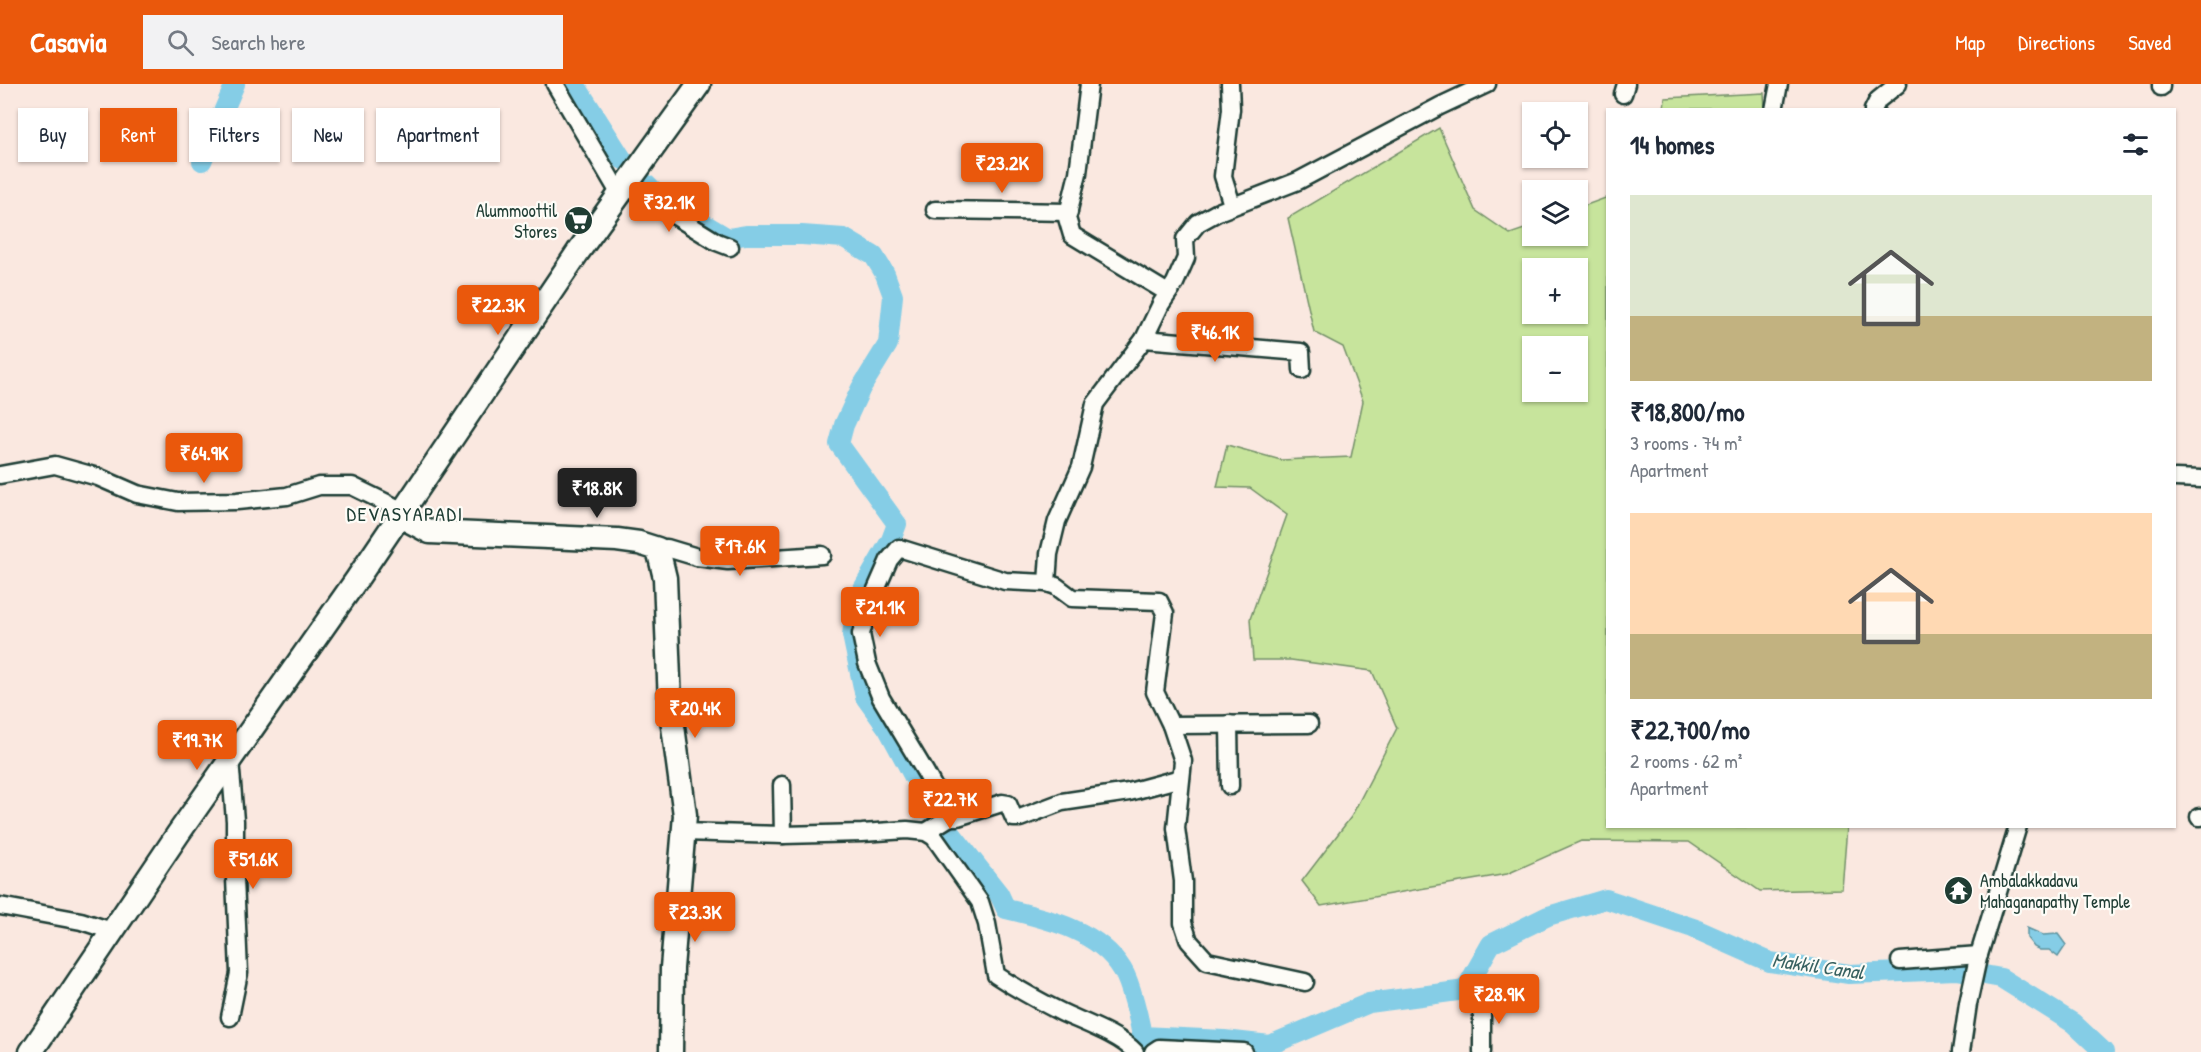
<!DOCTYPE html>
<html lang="en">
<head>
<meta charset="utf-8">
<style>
	:root { --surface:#fff; --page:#f2f2f3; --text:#1f2937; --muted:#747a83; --accent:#ea580c }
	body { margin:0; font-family:"Patrick Hand",sans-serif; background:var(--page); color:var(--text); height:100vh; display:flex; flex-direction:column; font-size:22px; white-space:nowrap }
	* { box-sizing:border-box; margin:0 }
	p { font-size:20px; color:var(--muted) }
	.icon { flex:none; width:33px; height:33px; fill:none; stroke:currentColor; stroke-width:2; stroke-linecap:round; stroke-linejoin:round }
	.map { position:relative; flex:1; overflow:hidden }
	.side { position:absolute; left:1606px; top:24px; width:570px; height:720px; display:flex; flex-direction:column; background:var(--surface); border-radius:0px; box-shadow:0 2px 4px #0004 }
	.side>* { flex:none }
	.hud { position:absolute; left:18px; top:24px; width:570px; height:54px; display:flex; gap:12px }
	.controls { position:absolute; left:1522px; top:18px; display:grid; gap:12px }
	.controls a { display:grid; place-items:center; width:66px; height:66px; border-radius:0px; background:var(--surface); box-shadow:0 2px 4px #0004; font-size:30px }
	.price { position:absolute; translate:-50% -51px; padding:0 14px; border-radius:6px; background:var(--accent); color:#fff; font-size:20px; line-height:39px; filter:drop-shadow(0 2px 3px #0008) }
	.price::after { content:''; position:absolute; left:50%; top:36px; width:18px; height:14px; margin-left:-9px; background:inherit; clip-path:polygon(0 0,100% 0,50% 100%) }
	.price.current { background:#222; color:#fff }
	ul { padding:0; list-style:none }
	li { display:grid; align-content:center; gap:12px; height:318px; padding:0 24px }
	li span { display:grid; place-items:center; height:186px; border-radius:0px; color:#555 }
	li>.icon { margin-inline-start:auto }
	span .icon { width:108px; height:108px; fill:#fffc; stroke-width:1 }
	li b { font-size:26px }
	h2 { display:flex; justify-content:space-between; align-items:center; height:72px; padding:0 24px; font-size:26px }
	.tag { padding:0 21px; border-radius:0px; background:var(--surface); box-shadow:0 2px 4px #0004; font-size:21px; line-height:54px }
	.tag.current { background:var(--accent); color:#fff }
	header { display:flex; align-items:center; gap:36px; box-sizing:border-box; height:84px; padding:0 30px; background:var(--accent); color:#fff }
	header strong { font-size:28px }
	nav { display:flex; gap:33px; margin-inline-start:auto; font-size:21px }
	.search { width:420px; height:54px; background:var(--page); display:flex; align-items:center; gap:15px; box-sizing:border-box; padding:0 21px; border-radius:0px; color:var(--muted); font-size:22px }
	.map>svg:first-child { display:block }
</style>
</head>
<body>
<header>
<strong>Casavia</strong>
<div class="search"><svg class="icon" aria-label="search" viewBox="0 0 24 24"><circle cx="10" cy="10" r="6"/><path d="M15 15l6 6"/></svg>Search here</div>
<nav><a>Map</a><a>Directions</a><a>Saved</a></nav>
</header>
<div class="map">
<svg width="2201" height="968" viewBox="0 0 2201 968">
	<rect width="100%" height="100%" fill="#fae8e0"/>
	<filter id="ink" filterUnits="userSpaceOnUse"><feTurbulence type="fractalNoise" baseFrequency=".0167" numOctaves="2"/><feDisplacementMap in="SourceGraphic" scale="12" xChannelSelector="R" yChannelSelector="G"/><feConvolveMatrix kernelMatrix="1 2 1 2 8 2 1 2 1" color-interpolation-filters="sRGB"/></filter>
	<g filter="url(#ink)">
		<g fill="#c7e49c" stroke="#739068" stroke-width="1.5" fill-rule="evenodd">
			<path d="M 1764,9 L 1765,25 L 1664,25 L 1665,14 Z"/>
			<path d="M 1439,44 L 1475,126 L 1510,150 L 1533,142 L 1533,152 L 1578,152 L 1578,124 L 1608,113 L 1608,742 L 1847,743 L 1842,805 L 1760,807 L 1689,758 L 1581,757 L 1507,790 L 1321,822 L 1302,797 L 1351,733 L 1397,644 L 1372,587 L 1291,576 L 1253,576 L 1250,535 L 1287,431 L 1250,404 L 1217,403 L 1227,361 L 1281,376 L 1351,373 L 1363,317 L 1343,263 L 1314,248 L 1288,134 ZM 1533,184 L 1578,184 L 1578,230 L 1533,230 ZM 1533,262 L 1578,262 L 1578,308 L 1533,308 Z"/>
		</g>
		<path fill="#85cde6" stroke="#5c939f" stroke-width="1.5" d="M 2027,844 L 2043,851 L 2058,850 L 2066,861 L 2058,873 L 2049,866 L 2040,866 L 2034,863 L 2027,854 Z"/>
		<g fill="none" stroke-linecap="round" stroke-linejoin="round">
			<path stroke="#5c939f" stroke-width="5" d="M 1130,961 L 1132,955 L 1142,952"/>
			<g stroke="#85cde6" stroke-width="20">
				<path d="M 575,0 L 623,76"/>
				<path d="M 202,77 L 235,0"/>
				<path d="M 646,100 L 659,113 L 728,154 L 746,151 L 802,151 L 844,154 L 874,172 L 885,190 L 893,212 L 888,260 L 861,304 L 844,341 L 839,360 L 897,440 L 891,456 L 857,515 L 852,551 L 865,613 L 888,645 L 929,721 L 999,810 L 1006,825 C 1048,835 1098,846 1122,885 C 1131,899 1139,935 1142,952 L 1224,956 L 1270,961 L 1369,919 L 1465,906 L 1491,860 L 1548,832 L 1606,815 L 1693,844 L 1770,878 L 1849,890 L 1957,886 L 2001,894 L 2073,939 L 2104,968"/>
			</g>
			<defs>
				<g id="street">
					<path d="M 555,0 L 619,109"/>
					<path d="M 1089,0 L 1078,89 L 1067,134 L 1072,151 L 1168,209"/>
					<path d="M 1230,0 L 1231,25 L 1223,92 L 1232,121"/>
					<path d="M 2161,0 L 2161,3"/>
					<path d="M 1623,10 L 1626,0"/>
					<path d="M 1774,26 L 1779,0"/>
					<path d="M 1873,26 L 1878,16 L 1898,0"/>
					<path d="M 625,101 L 717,158 L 730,163"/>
					<path d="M 935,126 L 1069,128"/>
					<path d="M 1144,255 L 1301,268 L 1302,286"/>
					<path d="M 0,391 L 55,381 L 98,393 L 137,410 L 178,418 L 237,417 L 287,412 L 319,402 L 352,402 L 403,427"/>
					<path d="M 2175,394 L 2201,395"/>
					<path d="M 658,465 L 667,464 L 697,473 L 728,477 L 822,471"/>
					<path d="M 1229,640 L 1230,702"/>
					<path d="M 1171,641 L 1309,640"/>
					<path d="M 782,701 L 783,751"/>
					<path d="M 950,733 L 958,733 L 1002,719 L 1008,720 L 1014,734 L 1020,734 L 1062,718 L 1129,708 L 1181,694"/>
					<path d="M 2199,733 L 2201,733"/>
					<path d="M 684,748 L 783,751 L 862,749 L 907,746 L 926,748 L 934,753 L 980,818 L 987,840 L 996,891 C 1017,905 1039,917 1061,928 C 1082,938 1120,951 1135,968"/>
					<path d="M 926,748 L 950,733 L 926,689 L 881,614 L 867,579 L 861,550 L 868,524 L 889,476 L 899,464 L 1005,497 L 1047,499"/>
					<path d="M 0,822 L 81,837 L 112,847"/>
					<path d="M 1900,877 L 1979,871"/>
					<path d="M 1305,898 L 1207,877 L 1189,857 L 1183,839 L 1183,797 L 1176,744 L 1183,677 L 1171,641 L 1155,608 L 1165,529 L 1159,517 L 1072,514 L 1056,502 L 1047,499 L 1049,470 L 1057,437 L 1081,383 L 1095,320 L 1144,255 L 1161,220 L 1175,199 L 1186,174 L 1185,155 L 1198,139 L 1218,128 L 1298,97 L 1440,22 L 1487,0"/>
					<path d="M 1482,915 L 1482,968"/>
					<path d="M 230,933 L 239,889 L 235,794 L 235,737 L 230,675"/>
					<path d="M 1153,968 L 1159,964 L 1244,968"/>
					<path d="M 1961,968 L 1968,920 L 1978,874 L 2018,742"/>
				</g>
				<g id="secondary">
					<path d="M 400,432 L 430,448 L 617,456 L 639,459 L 658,465 L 665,494 L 670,620 L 685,731 L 672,884 L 671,968"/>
					<path d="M 31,968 L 178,750 L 357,495 L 578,168 L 699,0"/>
				</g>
			</defs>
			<use href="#street" stroke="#1f3d34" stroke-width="21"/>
			<use href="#secondary" stroke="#1f3d34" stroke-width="27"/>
			<use href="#street" stroke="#fdfcf7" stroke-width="16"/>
			<use href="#secondary" stroke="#fdfcf7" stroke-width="22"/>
		</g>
	</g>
	<defs>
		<symbol id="supermarket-disc" viewBox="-11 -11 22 22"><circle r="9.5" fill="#1f3d34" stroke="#fdfcf7"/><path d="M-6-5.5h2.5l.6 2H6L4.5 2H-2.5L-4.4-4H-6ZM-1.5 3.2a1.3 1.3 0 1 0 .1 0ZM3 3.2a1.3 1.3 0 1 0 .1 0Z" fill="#fff"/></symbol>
		<symbol id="temple-disc" viewBox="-11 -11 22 22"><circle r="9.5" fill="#1f3d34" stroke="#fdfcf7"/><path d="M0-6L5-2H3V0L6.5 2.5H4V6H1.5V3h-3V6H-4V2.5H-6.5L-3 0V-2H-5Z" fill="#fff"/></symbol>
	</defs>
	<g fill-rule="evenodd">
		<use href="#supermarket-disc" x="562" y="120" width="33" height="33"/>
		<use href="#temple-disc" x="1942" y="790" width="33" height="33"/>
	</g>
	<g text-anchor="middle" stroke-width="4.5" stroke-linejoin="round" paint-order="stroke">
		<g font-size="18" fill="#1f3d34" stroke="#fdfcf7" text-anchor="end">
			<text x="557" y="133">Alummoottil<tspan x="557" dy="21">Stores</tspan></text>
			<text x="1980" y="803" text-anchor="start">Ambalakkadavu<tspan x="1980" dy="21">Mahaganapathy Temple</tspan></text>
		</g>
		<g font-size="20" letter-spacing="1.5" fill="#1f3d34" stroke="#fdfcf7">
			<text x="405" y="437">DEVASYAPADI</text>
		</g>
		<g font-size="20" font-style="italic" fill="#386160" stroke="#fdfcf7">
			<text transform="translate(1818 882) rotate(8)" y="7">Makkil Canal</text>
		</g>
	</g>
</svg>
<div class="controls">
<a><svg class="icon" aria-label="locate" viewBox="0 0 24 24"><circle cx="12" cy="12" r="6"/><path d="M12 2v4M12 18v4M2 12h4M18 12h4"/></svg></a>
<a><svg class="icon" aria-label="layers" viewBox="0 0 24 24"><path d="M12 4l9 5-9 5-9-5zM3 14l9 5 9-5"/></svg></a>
<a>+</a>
<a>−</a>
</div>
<b class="price" style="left:1002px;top:110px">₹23.2K</b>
<b class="price" style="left:669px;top:149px">₹32.1K</b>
<b class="price" style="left:498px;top:252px">₹22.3K</b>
<b class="price" style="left:1215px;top:279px">₹46.1K</b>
<b class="price" style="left:204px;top:400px">₹64.9K</b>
<b class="price current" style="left:597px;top:435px">₹18.8K</b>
<b class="price" style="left:740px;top:493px">₹17.6K</b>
<b class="price" style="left:880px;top:554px">₹21.1K</b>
<b class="price" style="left:695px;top:655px">₹20.4K</b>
<b class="price" style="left:197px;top:687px">₹19.7K</b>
<b class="price" style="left:950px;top:746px">₹22.7K</b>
<b class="price" style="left:253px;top:806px">₹51.6K</b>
<b class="price" style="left:695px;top:859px">₹23.3K</b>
<b class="price" style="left:1499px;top:941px">₹28.9K</b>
<div class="hud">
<a class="tag">Buy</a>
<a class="tag current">Rent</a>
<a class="tag">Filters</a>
<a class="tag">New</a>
<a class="tag">Apartment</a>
</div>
<section class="side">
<h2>14 homes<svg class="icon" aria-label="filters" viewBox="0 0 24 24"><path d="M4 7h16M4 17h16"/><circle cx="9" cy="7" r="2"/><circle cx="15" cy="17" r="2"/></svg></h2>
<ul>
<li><span style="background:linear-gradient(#dfe7d0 65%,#c2b280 0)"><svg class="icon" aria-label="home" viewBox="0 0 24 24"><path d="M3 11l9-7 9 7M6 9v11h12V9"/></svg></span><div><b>₹18,800/mo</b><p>3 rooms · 74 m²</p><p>Apartment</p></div></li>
<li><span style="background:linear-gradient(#ffd9b3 65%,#c2b280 0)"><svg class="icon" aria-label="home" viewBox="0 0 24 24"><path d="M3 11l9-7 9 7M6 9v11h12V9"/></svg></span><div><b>₹22,700/mo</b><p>2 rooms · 62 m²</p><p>Apartment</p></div></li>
</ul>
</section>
</div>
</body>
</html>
